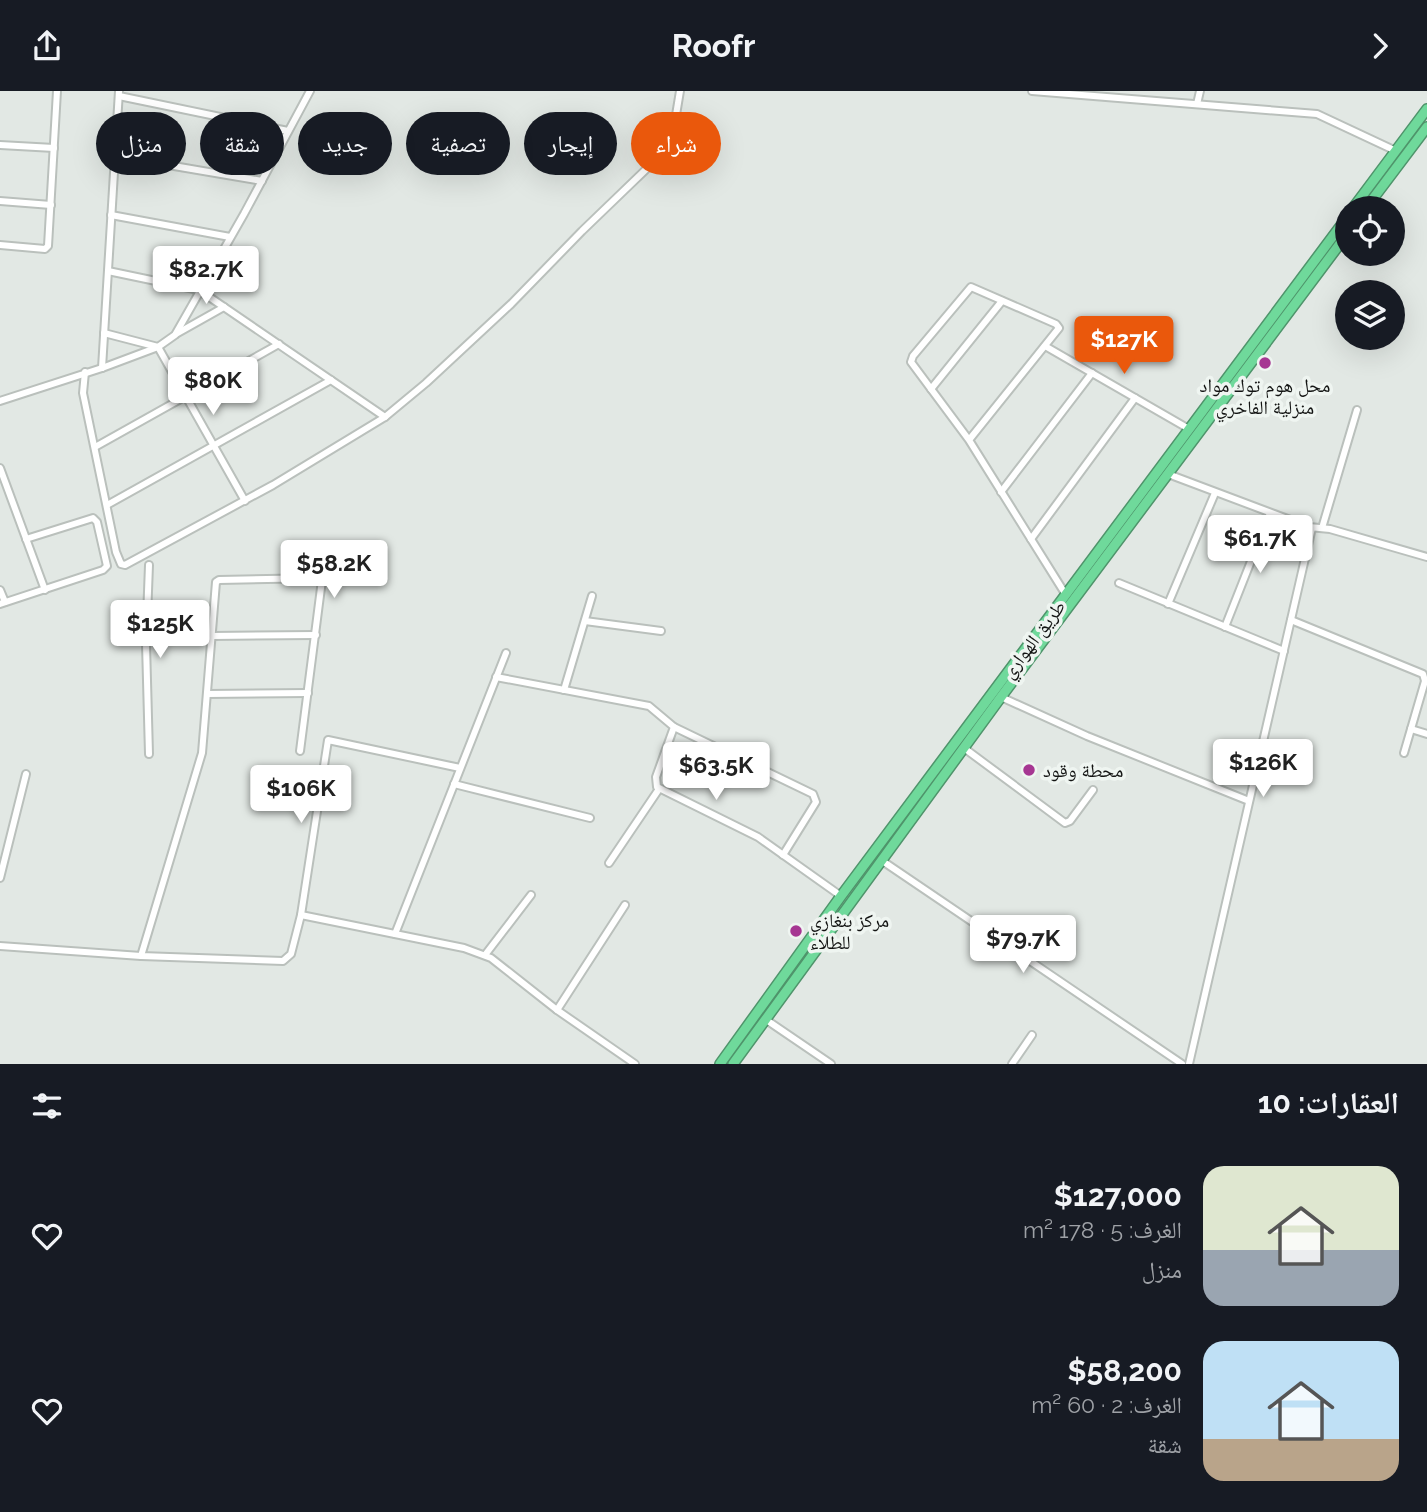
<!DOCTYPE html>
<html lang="ar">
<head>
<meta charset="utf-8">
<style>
	:root { --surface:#171b24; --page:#20242c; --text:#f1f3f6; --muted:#9ea1a6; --accent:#ea580c }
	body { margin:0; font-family:Raleway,"Noto Naskh Arabic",sans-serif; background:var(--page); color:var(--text); direction:rtl; height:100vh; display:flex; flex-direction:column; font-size:26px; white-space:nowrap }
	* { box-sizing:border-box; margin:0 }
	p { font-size:23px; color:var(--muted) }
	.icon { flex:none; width:38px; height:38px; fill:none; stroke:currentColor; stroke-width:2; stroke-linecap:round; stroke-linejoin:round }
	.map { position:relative; height:973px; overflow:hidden; direction:ltr }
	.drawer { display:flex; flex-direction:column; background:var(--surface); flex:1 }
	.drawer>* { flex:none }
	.hud { position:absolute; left:21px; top:21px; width:700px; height:63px; direction:rtl; display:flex; gap:14px }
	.buttons { position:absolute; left:1335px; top:105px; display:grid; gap:14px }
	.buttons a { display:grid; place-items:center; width:70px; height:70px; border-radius:50%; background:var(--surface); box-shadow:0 7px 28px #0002; font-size:35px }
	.price { position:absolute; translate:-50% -60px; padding:0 16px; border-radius:7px; background:#fff; color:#222; font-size:23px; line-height:46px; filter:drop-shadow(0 2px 4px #0008) }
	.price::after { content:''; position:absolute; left:50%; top:42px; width:21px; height:16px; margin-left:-10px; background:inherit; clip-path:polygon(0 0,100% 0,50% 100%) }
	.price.current { background:var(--accent); color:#fff }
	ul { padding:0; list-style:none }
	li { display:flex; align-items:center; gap:21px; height:175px; padding:0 28px }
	li span { display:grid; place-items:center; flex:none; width:196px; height:140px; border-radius:21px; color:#555 }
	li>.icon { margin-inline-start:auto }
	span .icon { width:84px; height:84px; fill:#fffc; stroke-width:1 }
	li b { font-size:30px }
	h2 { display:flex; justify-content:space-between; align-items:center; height:84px; padding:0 28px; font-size:30px }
	.pill { padding:0 24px; border-radius:32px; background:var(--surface); box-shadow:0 7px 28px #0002; font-size:24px; line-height:63px }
	.pill.current { background:var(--accent); color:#fff }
	header { display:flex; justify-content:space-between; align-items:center; height:91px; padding:0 28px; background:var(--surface); font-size:32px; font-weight:700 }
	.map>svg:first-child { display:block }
</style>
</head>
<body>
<header><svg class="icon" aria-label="forward" viewBox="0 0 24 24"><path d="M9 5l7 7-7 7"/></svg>Roofr<svg class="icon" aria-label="share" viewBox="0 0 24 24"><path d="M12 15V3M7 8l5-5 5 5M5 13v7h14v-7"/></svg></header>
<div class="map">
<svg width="1427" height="973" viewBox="0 0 1427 973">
	<rect width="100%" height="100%" fill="#e2e8e4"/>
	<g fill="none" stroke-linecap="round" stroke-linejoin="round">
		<defs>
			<g id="minor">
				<path d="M 1032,0 L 1317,23 L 1396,60"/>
				<path d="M 119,5 L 288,40"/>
				<path d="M 1197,13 L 1200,0"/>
				<path d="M 0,54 L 54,57"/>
				<path d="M 115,65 L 262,90"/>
				<path d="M 0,110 L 51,114"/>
				<path d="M 111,124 L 230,146"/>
				<path d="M 0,154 L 45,158 L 48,155 L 57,0"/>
				<path d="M 108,180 L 199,199 L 385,326"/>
				<path d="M 104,242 L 158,256 L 245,410"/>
				<path d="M 176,243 L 224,216"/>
				<path d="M 1045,255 L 1189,338"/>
				<path d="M 102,277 L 119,0"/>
				<path d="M 85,281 L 83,302 L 116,461 L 121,473 L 125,474 L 273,394 L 385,326 L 426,292 L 511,213 L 582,140 L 664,61 L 673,42 L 680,0"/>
				<path d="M 931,298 L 1002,210"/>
				<path d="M 0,310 L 102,277 L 158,256 L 175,244 L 244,123 L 310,0"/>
				<path d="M 969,349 L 1059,237 L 1056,233 L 971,196 L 913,265 L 911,271 L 969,349 L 1066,504"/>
				<path d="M 95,356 L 279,253"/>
				<path d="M 0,377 L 45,499"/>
				<path d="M 1168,383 L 1309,436 L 1330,438 L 1427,466"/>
				<path d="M 1001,401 L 1092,282"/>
				<path d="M 107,414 L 331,289"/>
				<path d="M 1322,437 L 1357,319"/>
				<path d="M 1031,448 L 1135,307"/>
				<path d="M 149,474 L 146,553 L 149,663"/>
				<path d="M 1119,492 L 1284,560"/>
				<path d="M 0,499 L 5,511"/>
				<path d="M 0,513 L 103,479 L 107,475 L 97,431 L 93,427 L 26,448"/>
				<path d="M 1168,513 L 1215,402"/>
				<path d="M 1291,529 L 1423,583 L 1425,590 L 1404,662"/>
				<path d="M 585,530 L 661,540"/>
				<path d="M 1225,536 L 1270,422"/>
				<path d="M 212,545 L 316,544"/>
				<path d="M 496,586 L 649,615 L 674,636 L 656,686 L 657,696 L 758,746 L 841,805"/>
				<path d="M 564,599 L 592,505"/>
				<path d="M 207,603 L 308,602"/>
				<path d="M 1001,606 L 1087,645 L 1249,710"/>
				<path d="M 674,636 L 813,703 L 816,711 L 783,764"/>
				<path d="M 1411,638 L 1427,643"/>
				<path d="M 964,657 L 1065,732 L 1070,730 L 1093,699"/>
				<path d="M 454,693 L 590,727"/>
				<path d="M 881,769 L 1182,973"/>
				<path d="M 609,772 L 659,698"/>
				<path d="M 0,787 L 26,683"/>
				<path d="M 301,824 L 464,857 L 491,867 L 557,919 L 635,973"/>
				<path d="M 395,843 L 506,562"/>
				<path d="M 0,855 L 141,865 L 283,870 L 291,863 L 301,824 L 328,649 L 460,677"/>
				<path d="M 485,864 L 531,804"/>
				<path d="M 141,865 L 202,662 L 216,491 L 219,489 L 319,487 L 322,489 L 300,660"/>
				<path d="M 557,919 L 625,814"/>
				<path d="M 765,928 L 831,973"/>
				<path d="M 1012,973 L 1032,944"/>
				<path d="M 1189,973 L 1312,437"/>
			</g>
			<g id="highway">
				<path d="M 1353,117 L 1427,18"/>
				<path d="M 1366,117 L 1427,36"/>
				<path d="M 720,973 L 841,805 L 1348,125"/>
				<path d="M 733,973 L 1001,606 L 1348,142"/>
			</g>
		</defs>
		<use href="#minor" stroke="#bac0bc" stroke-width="10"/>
		<use href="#highway" stroke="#4f946b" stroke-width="12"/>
		<use href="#minor" stroke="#fff" stroke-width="6"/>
		<use href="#highway" stroke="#6fd99b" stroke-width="9"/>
	</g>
	<g fill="#a63692" stroke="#eff5f1" stroke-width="2.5">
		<circle cx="1265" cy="272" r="7"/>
		<circle cx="1029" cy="679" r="7"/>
		<circle cx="796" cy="840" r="7"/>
	</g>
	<g text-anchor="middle" stroke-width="7" stroke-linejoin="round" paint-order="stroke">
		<g font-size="19" fill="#131413" stroke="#eff5f1" text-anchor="start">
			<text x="1265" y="301" text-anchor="middle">محل هوم توك مواد<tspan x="1265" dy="22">منزلية الفاخري</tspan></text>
			<text x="1043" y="686">محطة وقود</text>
			<text x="810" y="836">مركز بنغازي<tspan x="810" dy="22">للطلاء</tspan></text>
		</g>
		<g font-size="19" fill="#131413" stroke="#eff5f1">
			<text transform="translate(1033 548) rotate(-53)" y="7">طريق الهواري</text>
		</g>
	</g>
</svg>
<div class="buttons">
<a><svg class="icon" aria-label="locate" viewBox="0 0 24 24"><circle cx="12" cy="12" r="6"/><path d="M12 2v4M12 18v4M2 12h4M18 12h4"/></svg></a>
<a><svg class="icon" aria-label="layers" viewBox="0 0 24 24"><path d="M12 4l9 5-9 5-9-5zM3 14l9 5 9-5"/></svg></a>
</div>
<b class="price" style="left:206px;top:215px">$82.7K</b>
<b class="price current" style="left:1124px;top:285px">$127K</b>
<b class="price" style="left:213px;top:326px">$80K</b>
<b class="price" style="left:1260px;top:484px">$61.7K</b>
<b class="price" style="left:334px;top:509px">$58.2K</b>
<b class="price" style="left:160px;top:569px">$125K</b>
<b class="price" style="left:1263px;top:708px">$126K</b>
<b class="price" style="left:716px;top:711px">$63.5K</b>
<b class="price" style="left:301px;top:734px">$106K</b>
<b class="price" style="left:1023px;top:884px">$79.7K</b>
<div class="hud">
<a class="pill current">شراء</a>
<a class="pill">إيجار</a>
<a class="pill">تصفية</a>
<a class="pill">جديد</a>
<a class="pill">شقة</a>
<a class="pill">منزل</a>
</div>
</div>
<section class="drawer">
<h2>العقارات: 10<svg class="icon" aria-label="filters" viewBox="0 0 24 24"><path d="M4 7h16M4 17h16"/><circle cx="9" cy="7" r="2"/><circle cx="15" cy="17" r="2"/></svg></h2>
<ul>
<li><span style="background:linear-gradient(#dfe7d0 60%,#9aa5b1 0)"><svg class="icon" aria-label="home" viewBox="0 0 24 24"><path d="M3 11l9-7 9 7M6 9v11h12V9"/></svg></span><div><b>$127,000</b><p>الغرف: 5 · 178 m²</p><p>منزل</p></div><svg class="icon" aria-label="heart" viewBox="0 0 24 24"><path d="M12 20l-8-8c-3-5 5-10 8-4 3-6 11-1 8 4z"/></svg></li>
<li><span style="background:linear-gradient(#bfe0f5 70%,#b9a48a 0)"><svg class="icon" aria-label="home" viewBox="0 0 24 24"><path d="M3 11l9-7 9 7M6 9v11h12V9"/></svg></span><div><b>$58,200</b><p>الغرف: 2 · 60 m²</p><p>شقة</p></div><svg class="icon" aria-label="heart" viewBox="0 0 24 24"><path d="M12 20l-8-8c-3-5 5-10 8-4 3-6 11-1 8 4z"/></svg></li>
</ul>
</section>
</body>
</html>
